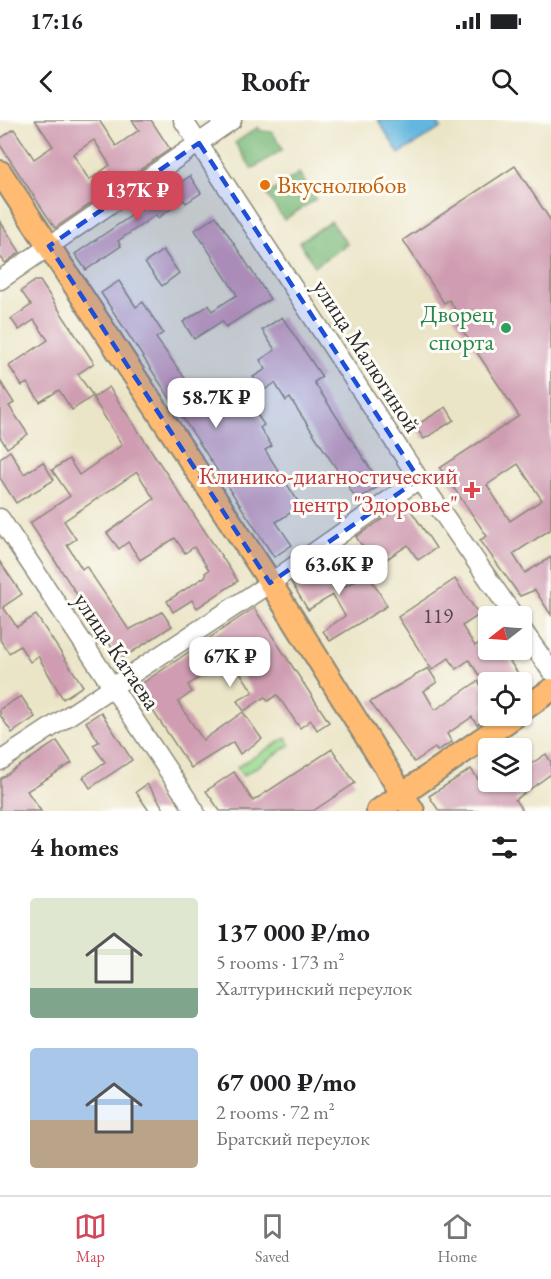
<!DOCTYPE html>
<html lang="en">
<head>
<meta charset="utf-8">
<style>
	:root { --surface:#fff; --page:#f2f2f2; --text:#202124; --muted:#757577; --line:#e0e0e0; --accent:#d1495b }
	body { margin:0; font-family:"EB Garamond",serif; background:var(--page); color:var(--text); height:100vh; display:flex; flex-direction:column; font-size:22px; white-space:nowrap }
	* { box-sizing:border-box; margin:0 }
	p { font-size:20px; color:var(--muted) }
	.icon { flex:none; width:33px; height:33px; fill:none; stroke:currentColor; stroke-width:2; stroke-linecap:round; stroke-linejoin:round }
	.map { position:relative; height:691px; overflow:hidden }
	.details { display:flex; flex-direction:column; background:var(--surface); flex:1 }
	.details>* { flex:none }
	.needle { width:39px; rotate:253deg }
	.controls { position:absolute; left:478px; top:486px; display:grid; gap:12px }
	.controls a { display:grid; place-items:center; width:54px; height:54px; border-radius:6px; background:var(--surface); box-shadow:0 2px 4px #0004; font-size:30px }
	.price { position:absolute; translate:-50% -51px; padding:0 14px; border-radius:12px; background:#fff; color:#222; font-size:20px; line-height:39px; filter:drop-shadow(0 2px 3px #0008) }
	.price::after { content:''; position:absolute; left:50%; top:36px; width:18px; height:14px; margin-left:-9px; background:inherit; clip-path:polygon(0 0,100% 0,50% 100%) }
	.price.active { background:var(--accent); color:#fff }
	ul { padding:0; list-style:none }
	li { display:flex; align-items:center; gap:18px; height:150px; padding:0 30px }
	li span { display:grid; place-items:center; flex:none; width:168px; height:120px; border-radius:6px; color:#555 }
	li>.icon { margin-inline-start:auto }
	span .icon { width:72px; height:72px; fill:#fffc; stroke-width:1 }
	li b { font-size:26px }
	h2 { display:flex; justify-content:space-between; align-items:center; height:72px; padding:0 30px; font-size:26px }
	.status { display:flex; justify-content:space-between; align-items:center; height:42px; padding:0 30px; background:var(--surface); direction:ltr }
	.status svg { height:16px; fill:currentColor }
	header { display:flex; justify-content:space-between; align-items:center; height:78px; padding:0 30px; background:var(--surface); font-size:27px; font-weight:700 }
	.menu { display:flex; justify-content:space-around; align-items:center; height:84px; border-top:2px solid var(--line); background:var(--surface); font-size:16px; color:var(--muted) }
	.menu a { display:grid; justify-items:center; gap:3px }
	.menu .active { color:var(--accent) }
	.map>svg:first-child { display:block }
</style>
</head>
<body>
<div class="status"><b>17:16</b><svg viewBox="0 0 49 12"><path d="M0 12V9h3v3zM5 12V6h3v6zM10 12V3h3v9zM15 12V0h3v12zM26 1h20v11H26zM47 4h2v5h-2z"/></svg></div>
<header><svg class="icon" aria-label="back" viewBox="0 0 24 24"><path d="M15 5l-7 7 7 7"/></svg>Roofr<svg class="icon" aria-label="search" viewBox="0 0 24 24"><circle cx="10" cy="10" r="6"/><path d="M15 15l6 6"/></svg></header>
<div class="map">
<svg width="551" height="691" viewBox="0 0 551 691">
	<rect width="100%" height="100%" fill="#fdfcf7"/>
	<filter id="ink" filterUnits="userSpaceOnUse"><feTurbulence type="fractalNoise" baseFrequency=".0167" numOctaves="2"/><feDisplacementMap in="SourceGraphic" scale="12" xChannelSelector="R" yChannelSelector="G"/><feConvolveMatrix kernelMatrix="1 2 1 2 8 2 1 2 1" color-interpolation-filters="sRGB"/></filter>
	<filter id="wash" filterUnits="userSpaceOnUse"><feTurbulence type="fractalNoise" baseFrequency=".008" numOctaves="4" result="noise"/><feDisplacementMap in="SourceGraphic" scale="24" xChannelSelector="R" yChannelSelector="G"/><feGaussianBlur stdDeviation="1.35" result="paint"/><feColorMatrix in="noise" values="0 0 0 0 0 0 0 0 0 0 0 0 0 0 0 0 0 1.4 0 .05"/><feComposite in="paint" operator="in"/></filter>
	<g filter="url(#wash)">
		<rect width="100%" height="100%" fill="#ebe5c7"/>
		<path fill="#9ada90" stroke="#62825e" stroke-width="1.5" d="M 286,618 L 290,625 L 243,656 L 237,647 Z"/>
		<g fill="#7bba7a" stroke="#537252" stroke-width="1.5">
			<path d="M 258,7 L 261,11 L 272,12 L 283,29 L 252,49 L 235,23 Z"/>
			<path d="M 299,53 L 316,79 L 284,100 L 267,75 Z"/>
			<path d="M 331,101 L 347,124 L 315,146 L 299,122 Z"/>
		</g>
		<path fill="#64b6df" stroke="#487085" stroke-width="1.5" d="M 378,0 L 436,0 L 441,8 L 399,34 Z"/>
		<g id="blocks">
			<g fill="#cf9cb1" fill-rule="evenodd">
				<path d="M 35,0 L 99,0 L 116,26 L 139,10 L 132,0 L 151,0 L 170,29 L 55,108 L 0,25 L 0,19 L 14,9 L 34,39 L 53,26 ZM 94,20 L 110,45 L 89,60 L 73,34 Z"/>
				<path d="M 515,46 L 551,101 L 551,409 L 513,434 L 525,453 L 551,437 L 551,495 L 535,470 L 520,476 L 480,420 L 487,416 L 440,348 L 519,296 L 453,196 L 457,192 L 449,180 L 444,183 L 403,120 ZM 518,344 L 542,380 L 510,401 L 487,365 Z"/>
				<path d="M 190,56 L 201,73 L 186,83 L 184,80 L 158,98 L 156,95 L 118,121 L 121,126 L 86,150 L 75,134 Z"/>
				<path d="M 216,96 L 270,179 L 226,207 L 222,201 L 194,219 L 183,202 L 209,185 L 212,191 L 237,175 L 195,110 Z"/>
				<path d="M 0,101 L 20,132 L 5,143 L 0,136 Z"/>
				<path d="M 163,130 L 179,153 L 162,166 L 145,143 Z"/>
				<path d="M 35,161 L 40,161 L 94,243 L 78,254 L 93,276 L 72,290 L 59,270 L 40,282 L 27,263 L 22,266 L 9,246 L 48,220 L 34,200 L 19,210 L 11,199 L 31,185 L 21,171 Z"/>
				<path d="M 119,161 L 136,187 L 143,182 L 163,213 L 156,218 L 196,274 L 200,271 L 220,297 L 247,279 L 264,305 L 260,308 L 272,326 L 265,330 L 301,386 L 276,402 L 292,425 L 274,437 L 101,173 Z"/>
				<path d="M 282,197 L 322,257 L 314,262 L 381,365 L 357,380 L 290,278 L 286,281 L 275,263 L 263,271 L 253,257 L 266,249 L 260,240 L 275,230 L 262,210 Z"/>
				<path d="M 0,261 L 14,283 L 9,286 L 28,314 L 7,328 L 0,317 Z"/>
				<path d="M 109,267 L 238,461 L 197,488 L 192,480 L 173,492 L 167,481 L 206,456 L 205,453 L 209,450 L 194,427 L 185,433 L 175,418 L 140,440 L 128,422 L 119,429 L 107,413 L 154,379 L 137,352 L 64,401 L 76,419 L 67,425 L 82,449 L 86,446 L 129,510 L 162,492 L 172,506 L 120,540 L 30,403 L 70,376 L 52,350 L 69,339 L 79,355 L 122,325 L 93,278 Z"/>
				<path d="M 446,287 L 454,300 L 424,319 L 415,306 Z"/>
				<path d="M 10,331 L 24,354 L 43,342 L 54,360 L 16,383 L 0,358 L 0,338 Z"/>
				<path d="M 406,383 L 436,428 L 418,440 L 408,425 L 376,446 L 356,417 Z"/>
				<path d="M 326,438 L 344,467 L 368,453 L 387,486 L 330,521 L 323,511 L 345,496 L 333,475 L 308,490 L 291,462 Z"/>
				<path d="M 0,442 L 22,474 L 3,487 L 17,507 L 36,495 L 83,566 L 63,579 L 38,536 L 30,542 L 20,526 L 9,533 L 0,520 Z"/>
				<path d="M 455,459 L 479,495 L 462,506 L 475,526 L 489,517 L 489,530 L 502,530 L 524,562 L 484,562 L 469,540 L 456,549 L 449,538 L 432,550 L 398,497 Z"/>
				<path d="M 254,488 L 329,602 L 317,610 L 311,600 L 300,608 L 277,575 L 268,581 L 265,577 L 244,591 L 237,581 L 253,572 L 230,537 L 188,565 L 192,572 L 178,582 L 203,620 L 243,592 L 262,619 L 240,634 L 233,622 L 191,648 L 137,567 Z"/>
				<path d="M 428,548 L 437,562 L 424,571 L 435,590 L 478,561 L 488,576 L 486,577 L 488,581 L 482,584 L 490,596 L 477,605 L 472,597 L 447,614 L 452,622 L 437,631 L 435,628 L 414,642 L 370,582 Z"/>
				<path d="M 21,576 L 35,597 L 12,613 L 0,595 L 0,589 Z"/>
				<path d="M 101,592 L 132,640 L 90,668 L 83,657 L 105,642 L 93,625 L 99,622 L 86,602 Z"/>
				<path d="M 57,621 L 72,643 L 27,671 L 41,691 L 0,691 L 0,659 Z"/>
				<path d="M 332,629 L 355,663 L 313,691 L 220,691 L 206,671 L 234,652 L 253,681 Z"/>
				<path d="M 546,634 L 551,642 L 551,654 L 515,680 L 523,691 L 439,691 L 429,676 L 471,649 L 480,662 L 522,662 L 522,650 Z"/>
				<path d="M 147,664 L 155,675 L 165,691 L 149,691 L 136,672 Z"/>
			</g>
		</g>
	</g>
	<g filter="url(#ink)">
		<use href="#blocks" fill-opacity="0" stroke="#8b8879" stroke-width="1.5"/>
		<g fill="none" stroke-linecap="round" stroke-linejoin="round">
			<defs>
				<g id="minor">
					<path d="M 183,0 L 419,359 L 514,496"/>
					<path d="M 0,160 L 232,0"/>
					<path d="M 0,398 L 195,691"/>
					<path d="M 522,509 L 551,551"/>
					<path d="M 0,641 L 270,463 L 419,359"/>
				</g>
				<g id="major">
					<path d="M 0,52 L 263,451 L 413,691"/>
					<path d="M 522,590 L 551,570"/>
					<path d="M 378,691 L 515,596"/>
				</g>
			</defs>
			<use href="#minor" stroke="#8b8879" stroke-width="21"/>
			<use href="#major" stroke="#8b8879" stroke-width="26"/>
			<use href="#minor" stroke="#fff" stroke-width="18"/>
			<use href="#major" stroke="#ffbb71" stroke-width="22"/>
		</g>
	</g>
	<path fill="#1d4ed8" fill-opacity="0.2" stroke="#1d4ed8" stroke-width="4.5" stroke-dasharray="12 8" stroke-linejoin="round" d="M 199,23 L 419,359 L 270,463 L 49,126 Z"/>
	<circle fill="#e8710a" stroke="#fdfcf7" stroke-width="2" cx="265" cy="65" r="6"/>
	<circle fill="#2e9e5b" stroke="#fdfcf7" stroke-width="2" cx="506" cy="208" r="6"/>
	<path fill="#e0444e" stroke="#fdfcf7" stroke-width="2" d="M469 361h6v6h6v6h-6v6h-6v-6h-6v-6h6z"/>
	<g text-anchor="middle" stroke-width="6" stroke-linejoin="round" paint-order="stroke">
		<g font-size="21" fill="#54474c">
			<text x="438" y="503">119</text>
		</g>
		<g font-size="24" fill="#c56008" stroke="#fdfcf7" text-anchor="start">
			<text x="277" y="73">Вкуснолюбов</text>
		</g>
		<g font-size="24" fill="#27864d" stroke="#fdfcf7" text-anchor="end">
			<text x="494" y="202">Дворец<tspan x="494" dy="28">спорта</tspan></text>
		</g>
		<g font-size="24" fill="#2b2b2b" stroke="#fdfcf7">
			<text transform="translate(367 236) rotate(57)" y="8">улица Малюгиной</text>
			<text transform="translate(117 531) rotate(56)" y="8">улица Катаева</text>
		</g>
		<g font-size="24" fill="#be3a42" stroke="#fdfcf7" text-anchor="end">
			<text x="458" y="364">Клинико-диагностический<tspan x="458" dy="28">центр "Здоровье"</tspan></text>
		</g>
	</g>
</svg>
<div class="controls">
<a><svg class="needle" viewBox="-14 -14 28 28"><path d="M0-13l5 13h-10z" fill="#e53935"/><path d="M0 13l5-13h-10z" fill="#757577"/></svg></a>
<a><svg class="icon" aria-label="locate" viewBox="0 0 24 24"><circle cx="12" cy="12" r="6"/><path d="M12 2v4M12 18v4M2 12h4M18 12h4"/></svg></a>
<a><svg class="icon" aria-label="layers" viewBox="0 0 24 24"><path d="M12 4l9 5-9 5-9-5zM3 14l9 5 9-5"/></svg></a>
</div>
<b class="price active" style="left:137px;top:102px">137K ₽</b>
<b class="price" style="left:216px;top:309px">58.7K ₽</b>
<b class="price" style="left:339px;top:476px">63.6K ₽</b>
<b class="price" style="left:230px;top:568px">67K ₽</b>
</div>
<section class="details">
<h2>4 homes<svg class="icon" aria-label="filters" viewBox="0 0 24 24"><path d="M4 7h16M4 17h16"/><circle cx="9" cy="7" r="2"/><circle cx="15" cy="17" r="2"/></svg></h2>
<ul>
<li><span style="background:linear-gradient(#dfe7d0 75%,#7fa58c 0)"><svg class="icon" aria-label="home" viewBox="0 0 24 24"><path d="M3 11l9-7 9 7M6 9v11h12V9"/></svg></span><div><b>137 000 ₽/mo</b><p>5 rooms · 173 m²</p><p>Халтуринский переулок</p></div></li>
<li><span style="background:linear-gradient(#a9c7e8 60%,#b9a48a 0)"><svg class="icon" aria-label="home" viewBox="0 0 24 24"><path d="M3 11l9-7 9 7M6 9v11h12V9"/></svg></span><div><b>67 000 ₽/mo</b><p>2 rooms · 72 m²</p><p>Братский переулок</p></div></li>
</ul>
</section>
<nav class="menu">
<a class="active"><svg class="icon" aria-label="map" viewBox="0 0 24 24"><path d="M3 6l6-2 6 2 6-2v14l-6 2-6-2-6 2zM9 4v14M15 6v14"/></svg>Map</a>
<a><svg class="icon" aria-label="saved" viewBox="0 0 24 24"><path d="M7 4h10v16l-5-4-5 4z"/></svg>Saved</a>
<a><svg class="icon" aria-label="home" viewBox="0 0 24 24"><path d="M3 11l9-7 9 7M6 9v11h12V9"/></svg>Home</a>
</nav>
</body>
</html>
